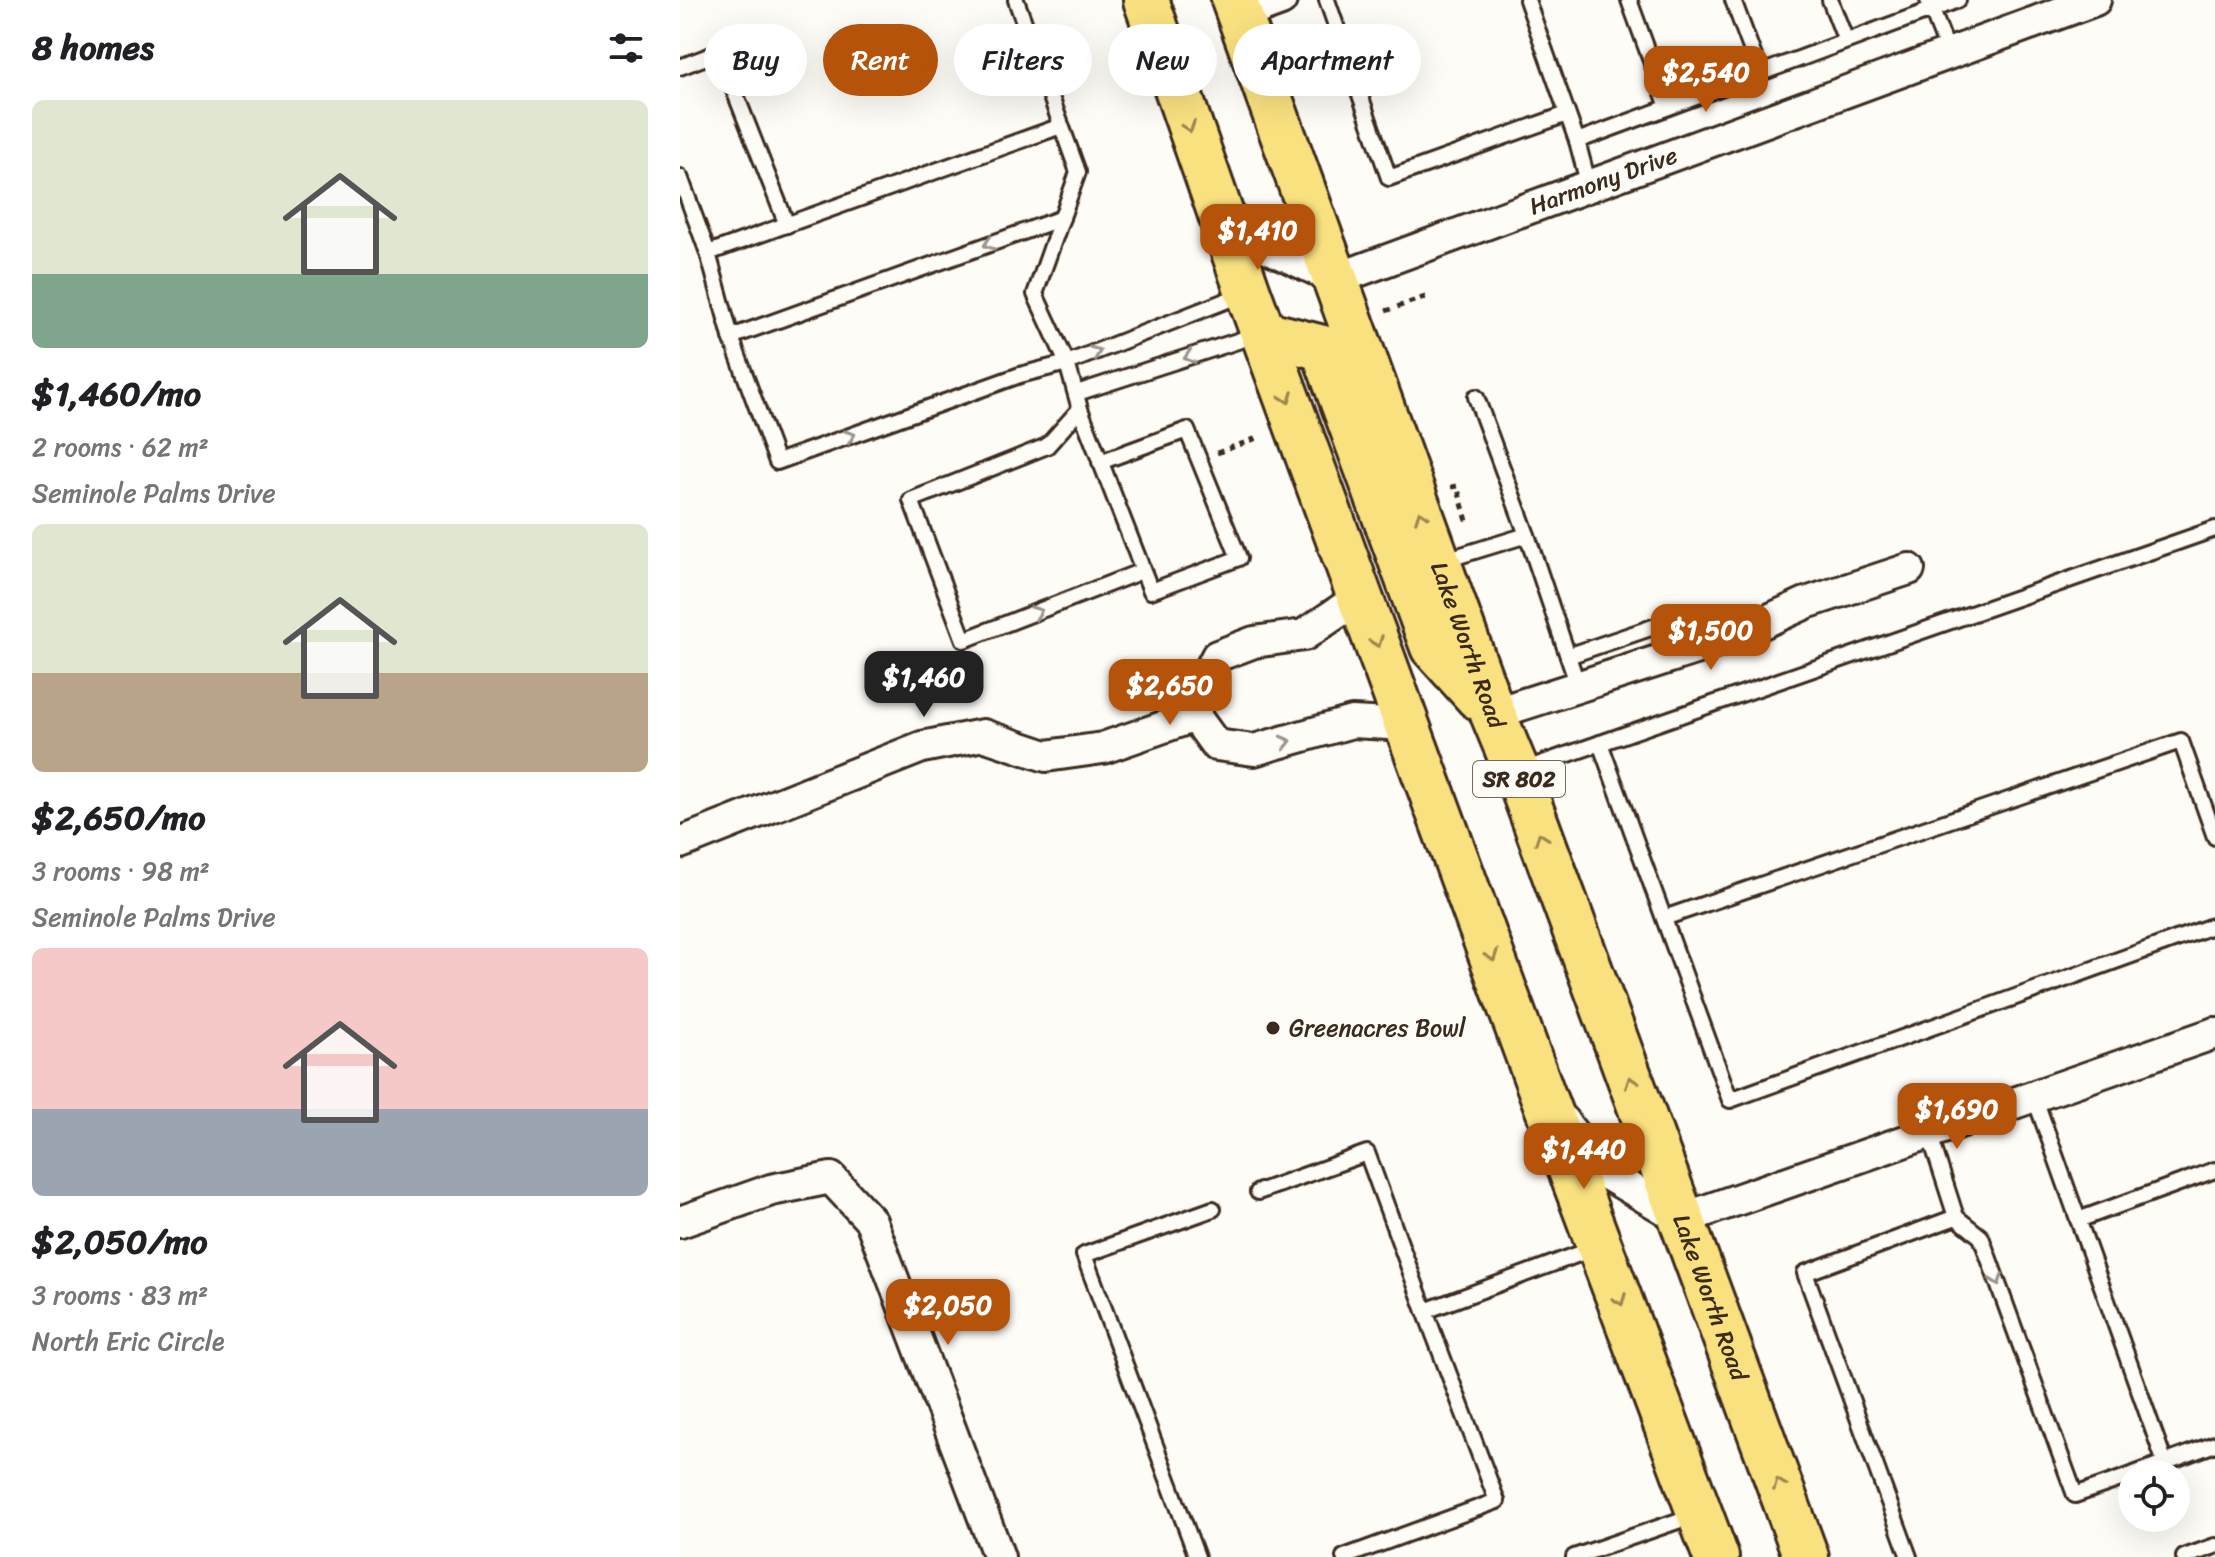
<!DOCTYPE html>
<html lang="en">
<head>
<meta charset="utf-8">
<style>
	:root { --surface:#fff; --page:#f6f6f6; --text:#202124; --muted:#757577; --accent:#b45309 }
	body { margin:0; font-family:Sriracha,sans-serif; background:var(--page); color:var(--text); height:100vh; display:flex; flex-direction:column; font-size:30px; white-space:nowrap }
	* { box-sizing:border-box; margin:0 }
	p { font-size:26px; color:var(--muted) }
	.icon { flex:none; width:44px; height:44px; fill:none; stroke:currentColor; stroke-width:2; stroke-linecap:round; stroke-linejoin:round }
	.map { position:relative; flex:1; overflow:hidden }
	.panel { display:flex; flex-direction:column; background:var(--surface); width:680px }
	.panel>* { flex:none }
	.banner { position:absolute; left:24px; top:24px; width:760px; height:72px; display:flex; gap:16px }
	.controls { position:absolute; left:1438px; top:1460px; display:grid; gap:16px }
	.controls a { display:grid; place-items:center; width:72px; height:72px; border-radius:50%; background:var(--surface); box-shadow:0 8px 32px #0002; font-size:40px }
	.price { position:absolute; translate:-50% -68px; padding:0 18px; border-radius:16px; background:var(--accent); color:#fff; font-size:26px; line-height:52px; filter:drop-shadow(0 2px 4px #0008) }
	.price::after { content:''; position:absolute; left:50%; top:48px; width:24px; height:18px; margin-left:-12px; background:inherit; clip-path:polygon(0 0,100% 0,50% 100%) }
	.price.on { background:#222; color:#fff }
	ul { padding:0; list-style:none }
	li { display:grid; align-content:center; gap:16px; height:424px; padding:0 32px }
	li span { display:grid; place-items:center; height:248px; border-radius:12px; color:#555 }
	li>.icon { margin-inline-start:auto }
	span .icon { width:144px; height:144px; fill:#fffc; stroke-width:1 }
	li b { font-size:34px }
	h2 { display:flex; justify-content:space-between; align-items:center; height:96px; padding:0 32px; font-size:34px }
	.chip { padding:0 28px; border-radius:36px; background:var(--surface); box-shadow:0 8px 32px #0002; font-size:28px; line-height:72px }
	.chip.on { background:var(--accent); color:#fff }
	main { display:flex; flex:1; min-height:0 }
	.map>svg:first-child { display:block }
</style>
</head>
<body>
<main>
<section class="panel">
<h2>8 homes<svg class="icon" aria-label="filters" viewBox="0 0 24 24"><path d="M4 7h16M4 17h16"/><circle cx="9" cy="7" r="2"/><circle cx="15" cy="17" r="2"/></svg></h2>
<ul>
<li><span style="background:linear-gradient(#dfe7d0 70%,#7fa58c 0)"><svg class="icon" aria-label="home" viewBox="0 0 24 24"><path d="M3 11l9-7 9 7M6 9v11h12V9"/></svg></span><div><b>$1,460/mo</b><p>2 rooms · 62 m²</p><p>Seminole Palms Drive</p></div></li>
<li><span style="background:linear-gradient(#dfe7d0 60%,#b9a48a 0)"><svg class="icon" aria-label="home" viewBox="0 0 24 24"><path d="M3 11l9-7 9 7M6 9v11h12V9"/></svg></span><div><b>$2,650/mo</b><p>3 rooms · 98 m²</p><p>Seminole Palms Drive</p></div></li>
<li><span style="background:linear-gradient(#f6c9c9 65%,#9aa5b1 0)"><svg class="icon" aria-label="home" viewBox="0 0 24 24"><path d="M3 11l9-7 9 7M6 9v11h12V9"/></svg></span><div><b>$2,050/mo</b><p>3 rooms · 83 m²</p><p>North Eric Circle</p></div></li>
</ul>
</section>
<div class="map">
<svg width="1535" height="1557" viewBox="0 0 1535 1557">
	<rect width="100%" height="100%" fill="#fdfcf7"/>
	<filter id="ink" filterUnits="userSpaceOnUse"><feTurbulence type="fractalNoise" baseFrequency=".0125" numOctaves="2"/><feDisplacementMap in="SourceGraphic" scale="16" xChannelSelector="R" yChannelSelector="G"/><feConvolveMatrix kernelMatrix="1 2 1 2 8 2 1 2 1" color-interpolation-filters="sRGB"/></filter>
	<g filter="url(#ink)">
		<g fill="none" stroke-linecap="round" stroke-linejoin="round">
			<defs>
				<g id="lane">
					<path d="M 336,0 L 398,172 L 355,294 L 387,363 L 400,409 L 471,591 L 559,558 L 507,430 L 420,462"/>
					<path d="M 647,0 L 709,178 L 887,114"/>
					<path d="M 847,0 L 897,141 L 1278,0"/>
					<path d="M 949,0 L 988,107"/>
					<path d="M 1053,0 L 1080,73"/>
					<path d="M 1150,0 L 1166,41"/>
					<path d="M 1248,0 L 1269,54"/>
					<path d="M 0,67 L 39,52 L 107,225"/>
					<path d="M 381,126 L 28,253 L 51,337 L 97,462 L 340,375 L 387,363 L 563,294"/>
					<path d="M 897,141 L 909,186"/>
					<path d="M 0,177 L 28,253"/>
					<path d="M 51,337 L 382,218"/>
					<path d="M 397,393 L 579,334"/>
					<path d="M 796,397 L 847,535"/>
					<path d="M 400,409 L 367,446 L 231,500 L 284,640 L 462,571"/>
					<path d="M 762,561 L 847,535 L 898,686"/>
					<path d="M 888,656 L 988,622"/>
					<path d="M 920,743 L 1050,1100 L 1535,925"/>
					<path d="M 840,771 L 1535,529"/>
					<path d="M 984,918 L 1501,741 L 1535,837"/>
					<path d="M 1354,1096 L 1485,1463"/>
					<path d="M 1249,1133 L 1276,1217 L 1301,1237 L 1395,1495 L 1452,1475"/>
					<path d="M 578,1192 L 687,1153 L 745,1311 L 915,1248"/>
					<path d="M 1398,1220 L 1535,1170"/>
					<path d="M 1454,1474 L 1535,1444"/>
					<path d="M 517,1557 L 404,1255 L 533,1209"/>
					<path d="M 664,1557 L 817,1501 L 745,1311"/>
					<path d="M 894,1557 L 1015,1515"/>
					<path d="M 1229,1557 L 1125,1273 L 1276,1217"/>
					<path d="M 1504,1557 L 1535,1546"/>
				</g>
				<g id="street">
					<path d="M 560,15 L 601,0"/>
					<path id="s1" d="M 540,208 L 583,245 L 656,279 L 1415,0"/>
					<path d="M 680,597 L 624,635 L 574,642 L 537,656 L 519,691 L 515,716 L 536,745 L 574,750 L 672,722 L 727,725"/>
					<path d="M 813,714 L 1049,638 L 1126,603 L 1229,569"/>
					<path d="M 0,843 L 242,747 L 303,735 L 366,756 L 423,748 L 515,716"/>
					<path d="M 883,1121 L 923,1172 L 1002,1219 L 1535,1033"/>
					<path d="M 0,1222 L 91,1190 L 151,1178 L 191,1221 L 319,1557"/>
				</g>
				<g id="primary">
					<path d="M 466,0 L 568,292 L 863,1096 L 1036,1557"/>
					<path id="s2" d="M 554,0 L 813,714 L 837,772 L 1126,1557"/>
					<path d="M 583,333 L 643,348 L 753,647 L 798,697"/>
				</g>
			</defs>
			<use href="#lane" stroke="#3b2a1e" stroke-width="20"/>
			<use href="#street" stroke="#3b2a1e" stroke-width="36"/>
			<use href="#primary" stroke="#3b2a1e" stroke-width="50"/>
			<g stroke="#3b2a1e" stroke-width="5" stroke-dasharray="6 6" stroke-linecap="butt">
				<path d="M 706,311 L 748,296"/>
				<path d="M 537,453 L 577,438"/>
				<path d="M 771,487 L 777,486 L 787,521"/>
			</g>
			<use href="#lane" stroke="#fdfcf7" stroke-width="14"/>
			<use href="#street" stroke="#fdfcf7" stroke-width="30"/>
			<use href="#primary" stroke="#fae180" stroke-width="44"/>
		</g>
		<defs><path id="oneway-chevron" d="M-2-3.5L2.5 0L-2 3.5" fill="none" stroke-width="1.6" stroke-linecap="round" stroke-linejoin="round" transform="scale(2)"/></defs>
		<g stroke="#9a864f">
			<use href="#oneway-chevron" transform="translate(509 127) rotate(71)"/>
			<use href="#oneway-chevron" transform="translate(607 398) rotate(70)"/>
			<use href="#oneway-chevron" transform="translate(741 516) rotate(-110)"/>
			<use href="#oneway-chevron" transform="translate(697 642) rotate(70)"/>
			<use href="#oneway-chevron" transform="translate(861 838) rotate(-110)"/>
			<use href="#oneway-chevron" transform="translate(812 956) rotate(70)"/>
			<use href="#oneway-chevron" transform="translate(951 1082) rotate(-110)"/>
			<use href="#oneway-chevron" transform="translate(940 1300) rotate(69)"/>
			<use href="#oneway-chevron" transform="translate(1099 1484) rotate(-110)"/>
		</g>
		<g stroke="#9c938a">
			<use href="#oneway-chevron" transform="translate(309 244) rotate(160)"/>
			<use href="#oneway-chevron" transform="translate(416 352) rotate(-21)"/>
			<use href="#oneway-chevron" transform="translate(509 357) rotate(162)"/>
			<use href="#oneway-chevron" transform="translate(170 436) rotate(-20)"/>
			<use href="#oneway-chevron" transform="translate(357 612) rotate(-21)"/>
			<use href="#oneway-chevron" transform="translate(606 742) rotate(-14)"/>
			<use href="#oneway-chevron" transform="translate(1317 1280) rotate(70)"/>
		</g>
	</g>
	<circle fill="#3b2a1e" stroke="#fdfcf7" stroke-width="3" cx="593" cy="1028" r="8"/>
	<g text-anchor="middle" stroke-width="7" stroke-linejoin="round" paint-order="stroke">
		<rect fill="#fdfcf7" stroke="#75695f" stroke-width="2" x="793" y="761" width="92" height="36" rx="6"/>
		<g font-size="22" font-weight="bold" fill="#3b2a1e">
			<text x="839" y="787">SR 802</text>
		</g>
		<g font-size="24" fill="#3b2a1e" stroke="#fdfcf7">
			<text dy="8" stroke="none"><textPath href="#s1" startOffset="422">Harmony Drive</textPath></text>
			<text dy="8" stroke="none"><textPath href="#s2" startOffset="686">Lake Worth Road</textPath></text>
			<text dy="8" stroke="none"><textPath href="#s2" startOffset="1382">Lake Worth Road</textPath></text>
		</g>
		<g font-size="24" fill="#3b2a1e" stroke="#fdfcf7" text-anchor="start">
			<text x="609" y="1036">Greenacres Bowl</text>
		</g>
	</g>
</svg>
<div class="controls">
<a><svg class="icon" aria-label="locate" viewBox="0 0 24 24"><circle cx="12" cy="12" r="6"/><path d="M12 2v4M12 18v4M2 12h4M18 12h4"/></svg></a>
</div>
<b class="price" style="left:1026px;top:114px">$2,540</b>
<b class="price" style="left:578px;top:272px">$1,410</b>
<b class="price" style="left:1031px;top:672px">$1,500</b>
<b class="price on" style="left:244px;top:719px">$1,460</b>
<b class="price" style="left:490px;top:727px">$2,650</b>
<b class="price" style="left:1277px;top:1151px">$1,690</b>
<b class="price" style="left:904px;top:1191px">$1,440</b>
<b class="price" style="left:268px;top:1347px">$2,050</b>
<div class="banner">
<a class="chip">Buy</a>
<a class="chip on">Rent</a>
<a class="chip">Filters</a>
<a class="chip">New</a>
<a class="chip">Apartment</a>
</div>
</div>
</main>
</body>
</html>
